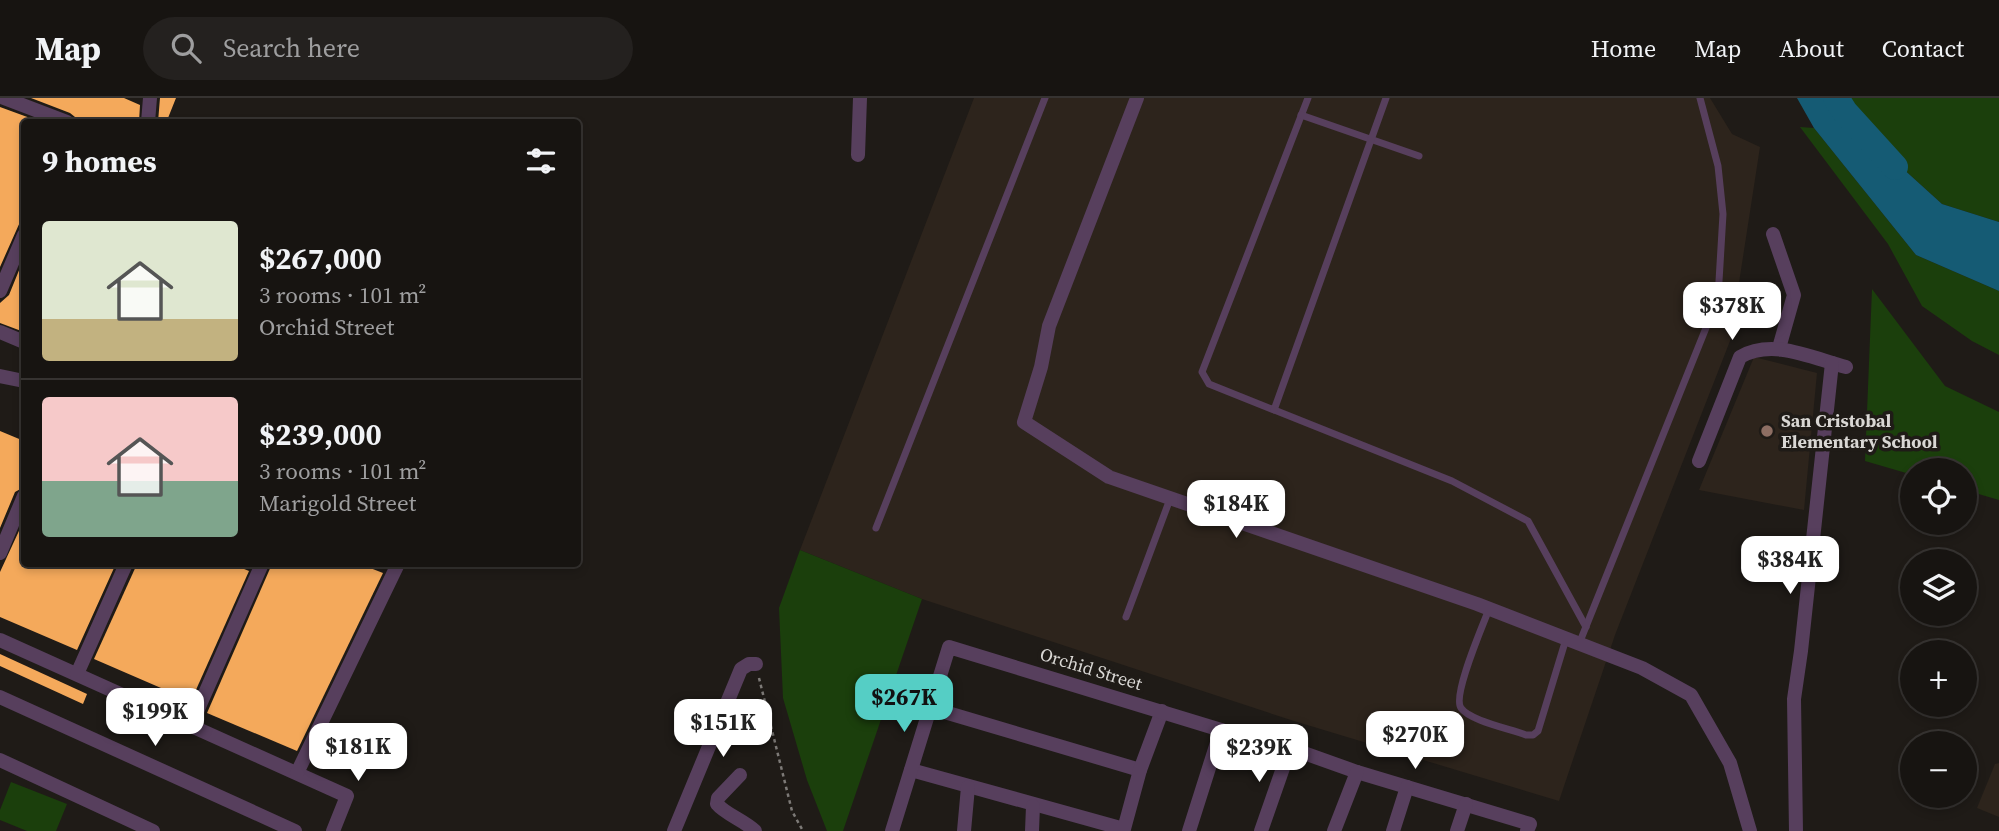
<!DOCTYPE html>
<html lang="en">
<head>
<meta charset="utf-8">
<style>
	:root { --surface:#171411; --page:#24211f; --text:#f1f3f6; --muted:#9e9e9f; --line:#363331; --accent:#55cec5 }
	body { margin:0; font-family:"Source Serif 4",serif; background:var(--page); color:var(--text); height:100vh; display:flex; flex-direction:column; font-size:26px; white-space:nowrap }
	* { box-sizing:border-box; margin:0 }
	p { font-size:23px; color:var(--muted) }
	.icon { flex:none; width:38px; height:38px; fill:none; stroke:currentColor; stroke-width:2; stroke-linecap:round; stroke-linejoin:round }
	.map { position:relative; flex:1; overflow:hidden }
	.side { position:absolute; left:21px; top:21px; width:560px; height:448px; display:flex; flex-direction:column; background:var(--surface); border-radius:7px; box-shadow:0 4px 10px #0003,0 0 0 2px var(--line) }
	.side>* { flex:none }
	.tools { position:absolute; left:1900px; top:360px; display:grid; gap:14px }
	.tools a { display:grid; place-items:center; width:77px; height:77px; border-radius:50%; background:var(--surface); box-shadow:0 4px 10px #0003,0 0 0 2px var(--line); font-size:35px }
	.price { position:absolute; translate:-50% -60px; padding:0 16px; border-radius:14px; background:#fff; color:#222; font-size:23px; line-height:46px; filter:drop-shadow(0 2px 4px #0008) }
	.price::after { content:''; position:absolute; left:50%; top:42px; width:21px; height:16px; margin-left:-10px; background:inherit; clip-path:polygon(0 0,100% 0,50% 100%) }
	.price.active { background:var(--accent); color:#111 }
	ul { padding:0; list-style:none }
	li { display:flex; align-items:center; gap:21px; height:175px; padding:0 21px }
	li+li { border-top:2px solid var(--line) }
	li span { display:grid; place-items:center; flex:none; width:196px; height:140px; border-radius:7px; color:#555 }
	li>.icon { margin-inline-start:auto }
	span .icon { width:84px; height:84px; fill:#fffc; stroke-width:1 }
	li b { font-size:30px }
	h2 { display:flex; justify-content:space-between; align-items:center; height:84px; padding:0 21px; font-size:30px }
	header { display:flex; align-items:center; gap:42px; box-sizing:border-box; height:98px; padding:0 35px; background:var(--surface); border-bottom:2px solid var(--line) }
	header strong { font-size:33px }
	nav { display:flex; gap:38px; margin-inline-start:auto; font-size:24px }
	.search { width:490px; height:63px; background:var(--page); display:flex; align-items:center; gap:18px; box-sizing:border-box; padding:0 24px; border-radius:38px; color:var(--muted); font-size:26px }
	.map>svg:first-child { display:block }
</style>
</head>
<body>
<header>
<strong>Map</strong>
<div class="search"><svg class="icon" aria-label="search" viewBox="0 0 24 24"><circle cx="10" cy="10" r="6"/><path d="M15 15l6 6"/></svg>Search here</div>
<nav><a>Home</a><a>Map</a><a>About</a><a>Contact</a></nav>
</header>
<div class="map">
<svg width="1999" height="733" viewBox="0 0 1999 733">
	<rect width="100%" height="100%" fill="#1f1b17"/>
	<g fill="#2d241c">
		<path d="M 974,0 L 1710,0 L 1732,36 L 1760,49 L 1730,243 L 1615,537 L 1559,703 L 1294,623 L 922,501 L 800,452 Z"/>
		<path d="M 1754,259 L 1817,275 L 1804,412 L 1699,392 Z"/>
		<path d="M 1999,665 L 1999,719 L 1977,710 L 1995,666 Z"/>
	</g>
	<g fill="#1b3f0c">
		<path d="M 1825,0 L 1999,0 L 1999,124 L 1942,106 Z"/>
		<path d="M 1800,29 L 1814,30 L 1916,157 L 1999,193 L 1999,257 L 1972,243 L 1922,208 L 1888,146 Z"/>
		<path d="M 1872,191 L 1945,288 L 1999,314 L 1999,402 L 1965,392 L 1965,373 L 1913,373 L 1913,377 L 1865,363 Z"/>
		<path d="M 800,452 L 922,501 L 843,733 L 827,733 L 807,682 L 783,600 L 779,510 Z"/>
		<path d="M 11,684 L 67,706 L 56,733 L 27,733 L 0,722 L 0,712 Z"/>
	</g>
	<path fill="#155b74" d="M 1797,0 L 1825,0 L 1942,106 L 1999,124 L 1999,193 L 1916,157 L 1814,30 Z"/>
	<g fill="none" stroke-linecap="round" stroke-linejoin="round">
		<path stroke="#155b74" stroke-width="26" d="M 1836,0 L 1845,14 L 1895,69"/>
	</g>
	<g fill="#f4a95b">
		<path d="M 31,0 L 124,0 L 140,7 L 139,24 L 76,24 L 75,19 L 70,15 Z"/>
		<path d="M 160,0 L 176,0 L 168,20 L 177,24 L 158,24 Z"/>
		<path d="M 0,9 L 41,24 L 24,24 L 24,115 L 0,169 Z"/>
		<path d="M 24,160 L 24,234 L 0,225 L 0,205 L 9,197 Z"/>
		<path d="M 0,333 L 24,343 L 24,389 L 15,394 L 0,430 Z"/>
		<path d="M 24,422 L 24,466 L 104,466 L 114,470 L 77,552 L 0,519 L 0,474 Z"/>
		<path d="M 137,466 L 232,466 L 249,473 L 191,603 L 94,561 Z"/>
		<path d="M 272,466 L 360,466 L 383,475 L 297,653 L 207,615 Z"/>
		<path d="M 0,556 L 87,596 L 83,606 L 0,568 Z"/>
	</g>
	<g fill="none" stroke-linecap="round" stroke-linejoin="round">
		<path stroke="#7d7a77" stroke-width="2.5" stroke-dasharray="3.5 3.5" stroke-linecap="butt" d="M 759,580 L 792,713 L 803,733"/>
		<g stroke="#573f5d" stroke-width="7">
			<path d="M 1308,0 L 1202,274 L 1209,286 L 1452,383 L 1528,423 L 1586,529"/>
			<path d="M 1301,17 L 1419,58"/>
			<path d="M 1274,312 L 1386,0"/>
			<path d="M 876,430 L 1045,0"/>
			<path d="M 1489,511 C 1483,527 1452,598 1461,610 C 1470,623 1511,631 1526,637 L 1533,637 L 1538,633 L 1566,541"/>
			<path d="M 1126,519 L 1170,401"/>
			<path d="M 1579,546 L 1718,200 L 1723,116 L 1718,68 L 1700,0"/>
		</g>
		<g stroke="#573f5d" stroke-width="14">
			<path d="M 4,0 L 67,24"/>
			<path d="M 1137,0 L 1049,228 L 1041,269 L 1024,324 L 1109,379 L 1477,506 L 1642,570 L 1691,597 L 1730,665 L 1750,733"/>
			<path d="M 148,24 L 150,0"/>
			<path d="M 858,57 L 860,0"/>
			<path d="M 1773,136 L 1794,197 L 1779,250"/>
			<path d="M 0,193 L 24,137"/>
			<path d="M 0,234 L 24,244"/>
			<path d="M 0,278 L 24,283"/>
			<path d="M 1699,363 L 1740,259 C 1773,240 1812,260 1846,269"/>
			<path d="M 0,455 L 24,398"/>
			<path d="M 0,542 L 347,698 L 333,733"/>
			<path d="M 77,576 L 126,466"/>
			<path d="M 0,599 L 295,733"/>
			<path d="M 931,610 L 1140,672"/>
			<path d="M 191,627 L 262,466"/>
			<path d="M 0,662 L 153,733"/>
			<path d="M 911,672 L 1124,731 L 1140,672 L 1162,613"/>
			<path d="M 297,675 L 398,466"/>
			<path d="M 740,677 L 718,700 L 717,706 C 725,716 745,723 755,733"/>
			<path d="M 674,733 L 741,571 L 749,566 L 756,566"/>
			<path d="M 892,733 L 949,549 L 1221,632 L 1290,650 L 1357,674 L 1530,726 L 1527,733"/>
			<path d="M 964,733 L 968,689"/>
			<path d="M 1032,733 L 1033,708"/>
			<path d="M 1189,733 L 1221,632"/>
			<path d="M 1261,733 L 1290,650"/>
			<path d="M 1334,733 L 1357,674"/>
			<path d="M 1393,733 L 1407,689"/>
			<path d="M 1457,733 L 1466,706"/>
			<path d="M 1796,733 L 1794,601 L 1801,553 L 1832,265"/>
		</g>
	</g>
	<circle fill="#8d6e63" stroke="#1f1b17" stroke-width="2.5" cx="1767" cy="333" r="7"/>
	<g text-anchor="middle" stroke-width="7" stroke-linejoin="round" paint-order="stroke">
		<g font-size="18" font-weight="bold" fill="#d9d7d4" stroke="#1f1b17" text-anchor="start">
			<text x="1781" y="329">San Cristobal<tspan x="1781" dy="21">Elementary School</tspan></text>
		</g>
		<g font-size="18" fill="#d9d7d4" stroke="#1f1b17">
			<text transform="translate(1091 571) rotate(17)" y="6">Orchid Street</text>
		</g>
	</g>
</svg>
<div class="tools">
<a><svg class="icon" aria-label="locate" viewBox="0 0 24 24"><circle cx="12" cy="12" r="6"/><path d="M12 2v4M12 18v4M2 12h4M18 12h4"/></svg></a>
<a><svg class="icon" aria-label="layers" viewBox="0 0 24 24"><path d="M12 4l9 5-9 5-9-5zM3 14l9 5 9-5"/></svg></a>
<a>+</a>
<a>−</a>
</div>
<b class="price" style="left:1732px;top:244px">$378K</b>
<b class="price" style="left:1236px;top:442px">$184K</b>
<b class="price" style="left:1790px;top:498px">$384K</b>
<b class="price active" style="left:904px;top:636px">$267K</b>
<b class="price" style="left:155px;top:650px">$199K</b>
<b class="price" style="left:723px;top:661px">$151K</b>
<b class="price" style="left:1415px;top:673px">$270K</b>
<b class="price" style="left:358px;top:685px">$181K</b>
<b class="price" style="left:1259px;top:686px">$239K</b>
<section class="side">
<h2>9 homes<svg class="icon" aria-label="filters" viewBox="0 0 24 24"><path d="M4 7h16M4 17h16"/><circle cx="9" cy="7" r="2"/><circle cx="15" cy="17" r="2"/></svg></h2>
<ul>
<li><span style="background:linear-gradient(#dfe7d0 70%,#c2b280 0)"><svg class="icon" aria-label="home" viewBox="0 0 24 24"><path d="M3 11l9-7 9 7M6 9v11h12V9"/></svg></span><div><b>$267,000</b><p>3 rooms · 101 m²</p><p>Orchid Street</p></div></li>
<li><span style="background:linear-gradient(#f6c9c9 60%,#7fa58c 0)"><svg class="icon" aria-label="home" viewBox="0 0 24 24"><path d="M3 11l9-7 9 7M6 9v11h12V9"/></svg></span><div><b>$239,000</b><p>3 rooms · 101 m²</p><p>Marigold Street</p></div></li>
</ul>
</section>
</div>
</body>
</html>
